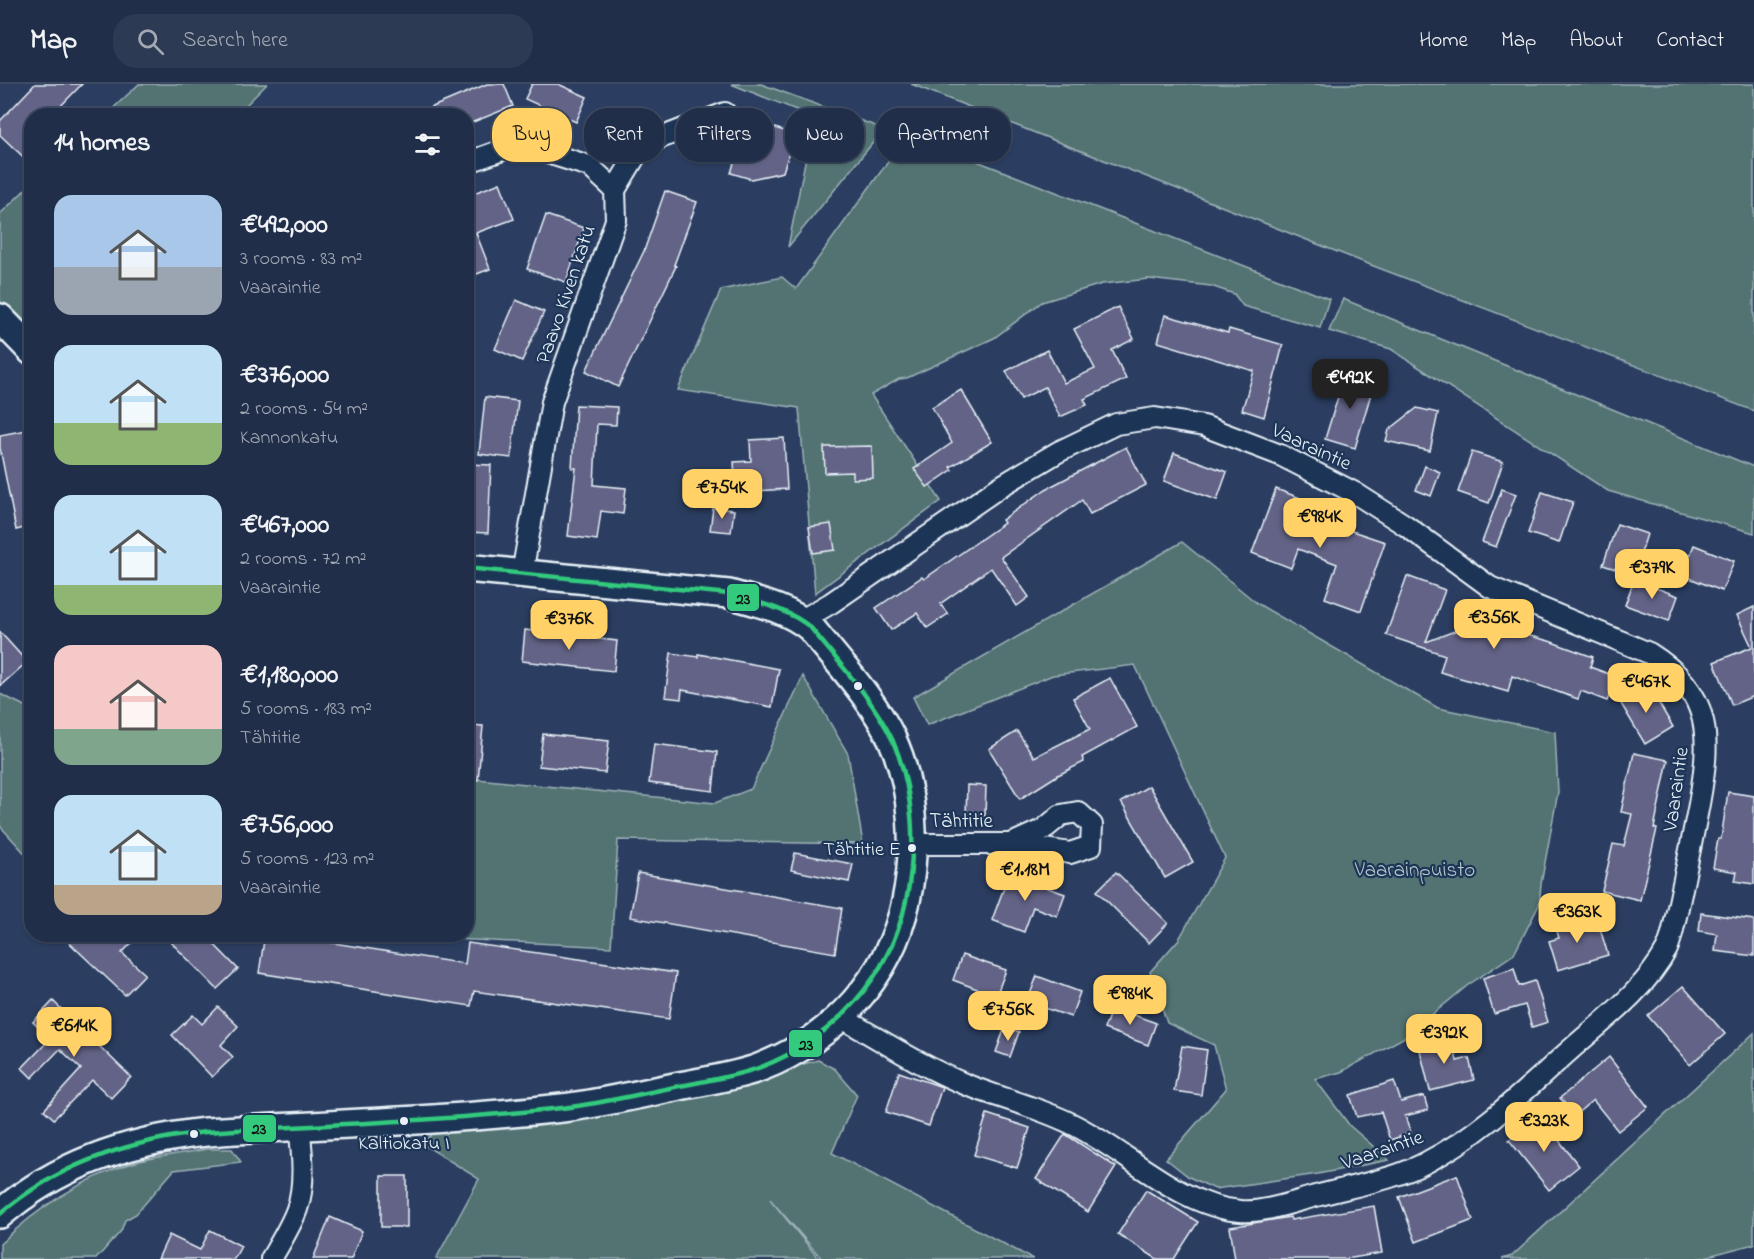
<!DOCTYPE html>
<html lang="en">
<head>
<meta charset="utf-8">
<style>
	:root { --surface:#202e49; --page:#2d3a53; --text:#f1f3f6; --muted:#a2a8b4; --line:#3d4a61; --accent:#ffd166 }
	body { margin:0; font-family:"Indie Flower",sans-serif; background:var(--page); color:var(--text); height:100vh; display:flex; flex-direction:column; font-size:22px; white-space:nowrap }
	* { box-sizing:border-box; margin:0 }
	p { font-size:20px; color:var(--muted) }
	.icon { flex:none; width:33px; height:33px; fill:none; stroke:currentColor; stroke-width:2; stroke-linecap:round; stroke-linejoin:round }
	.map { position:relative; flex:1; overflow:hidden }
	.drawer { position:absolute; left:24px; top:24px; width:450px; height:834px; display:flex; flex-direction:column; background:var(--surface); border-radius:24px; box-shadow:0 2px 4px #0004,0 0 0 2px var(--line) }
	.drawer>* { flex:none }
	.hud { position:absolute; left:492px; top:24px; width:570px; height:54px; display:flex; gap:12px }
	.price { position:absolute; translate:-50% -51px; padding:0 14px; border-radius:12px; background:var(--accent); color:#111; font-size:20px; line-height:39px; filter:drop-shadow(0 2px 3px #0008) }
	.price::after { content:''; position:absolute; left:50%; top:36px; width:18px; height:14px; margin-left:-9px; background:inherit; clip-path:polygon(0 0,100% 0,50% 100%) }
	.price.selected { background:#222; color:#fff }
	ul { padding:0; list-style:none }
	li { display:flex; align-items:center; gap:18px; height:150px; padding:0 30px }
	li span { display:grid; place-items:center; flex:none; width:168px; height:120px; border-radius:18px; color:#555 }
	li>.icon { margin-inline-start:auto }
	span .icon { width:72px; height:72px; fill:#fffc; stroke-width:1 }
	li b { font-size:26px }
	h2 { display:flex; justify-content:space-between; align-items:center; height:72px; padding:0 30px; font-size:26px }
	.chip { padding:0 21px; border-radius:24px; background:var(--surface); box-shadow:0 2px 4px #0004,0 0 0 2px var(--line); font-size:21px; line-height:54px }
	.chip.selected { background:var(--accent); color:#111 }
	header { display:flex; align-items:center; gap:36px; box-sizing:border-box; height:84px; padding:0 30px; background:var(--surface); border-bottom:2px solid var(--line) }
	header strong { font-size:28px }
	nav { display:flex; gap:33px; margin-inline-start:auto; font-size:21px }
	.search { width:420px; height:54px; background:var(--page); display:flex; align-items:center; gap:15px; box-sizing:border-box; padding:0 21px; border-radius:24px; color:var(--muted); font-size:22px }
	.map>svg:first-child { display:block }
</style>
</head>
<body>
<header>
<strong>Map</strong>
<div class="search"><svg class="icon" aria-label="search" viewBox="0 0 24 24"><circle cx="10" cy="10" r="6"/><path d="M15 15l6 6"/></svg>Search here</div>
<nav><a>Home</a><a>Map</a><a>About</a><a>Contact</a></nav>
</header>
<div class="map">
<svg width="1754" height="1175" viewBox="0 0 1754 1175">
	<rect width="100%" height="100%" fill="#2b3e61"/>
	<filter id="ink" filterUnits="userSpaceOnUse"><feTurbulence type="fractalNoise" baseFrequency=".0167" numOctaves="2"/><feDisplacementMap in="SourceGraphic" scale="12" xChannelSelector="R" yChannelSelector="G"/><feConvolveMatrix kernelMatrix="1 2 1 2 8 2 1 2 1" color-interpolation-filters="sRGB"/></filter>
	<g filter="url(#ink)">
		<g fill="#527373" stroke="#9db2b6" stroke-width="1.5">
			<path d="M 139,0 L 267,0 L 236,31 L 106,31 Z"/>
			<path d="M 731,0 L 761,0 L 884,45 L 788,163 L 814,33 Z"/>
			<path d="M 911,0 L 1754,0 L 1754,327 L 1363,178 Z"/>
			<path d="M 908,50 L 1329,215 L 1320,244 L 1243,222 L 1234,210 L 1211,202 L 1149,195 L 1102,200 L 1042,218 L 994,254 L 907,294 L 899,295 L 871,311 L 941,417 L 815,509 L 799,324 L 678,306 L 721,206 L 782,193 L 796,205 Z"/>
			<path d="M 31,100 L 31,249 L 0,217 L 0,130 Z"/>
			<path d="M 1343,215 L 1754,383 L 1754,449 L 1608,407 L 1391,265 L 1329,247 Z"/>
			<path d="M 1182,458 L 1258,520 L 1438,624 L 1555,648 L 1558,708 L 1541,800 L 1539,821 L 1514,870 L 1468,901 L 1405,953 L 1341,988 L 1315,995 L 1350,1042 L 1389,1076 L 1318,1090 L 1215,1105 L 1189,1093 L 1166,1075 L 1226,1005 L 1214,961 L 1167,939 L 1150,888 L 1179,855 L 1225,774 L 1135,581 L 1053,591 L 927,641 L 913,613 Z"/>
			<path d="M 803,592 L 848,670 L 863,760 L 618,756 L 611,863 L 378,851 L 466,850 L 467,694 L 715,719 L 751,705 Z"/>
			<path d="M 0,610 L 31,625 L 31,776 L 0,742 Z"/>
			<path d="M 1754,949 L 1754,1160 L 1697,1175 L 1502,1175 L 1512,1172 Z"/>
			<path d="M 818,976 L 835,985 L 857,1011 L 832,1069 L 1033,1175 L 822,1175 L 770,1115 L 819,1175 L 436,1175 L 479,1095 L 423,1060 L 433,1049 L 547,1040 L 661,1021 L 758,1000 L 775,988 Z"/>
			<path d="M 206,1065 L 232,1065 L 241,1078 L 174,1086 L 136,1130 L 125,1136 L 121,1147 L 96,1175 L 0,1175 L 0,1160 C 36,1125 84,1093 133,1079 C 156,1072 182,1070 206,1065 Z"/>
		</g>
		<g fill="#636387" stroke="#e8f1f8" stroke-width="1.5">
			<path d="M 35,0 L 82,0 L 51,32 L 32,32 L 32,81 L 0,51 L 0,37 Z"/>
			<path d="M 487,0 L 504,0 L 513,22 L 466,41 L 466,32 L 411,32 Z"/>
			<path d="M 532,0 L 558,0 L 587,13 L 576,38 L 525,15 Z"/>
			<path d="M 747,36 L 795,50 L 783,88 L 751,95 L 731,89 Z"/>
			<path d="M 500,99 L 514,135 L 476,149 L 490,185 L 474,191 L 466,173 L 466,112 Z"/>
			<path d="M 665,107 L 697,118 L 674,181 L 676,182 L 618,303 L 586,287 L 644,167 Z"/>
			<path d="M 546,131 L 584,144 L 566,198 L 527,185 Z"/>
			<path d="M 516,216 L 544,228 L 522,277 L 495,265 Z"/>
			<path d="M 1118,223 L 1134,255 L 1112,266 L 1126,295 L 1084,315 L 1087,321 L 1060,333 L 1045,303 L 1021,315 L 1006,287 L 1047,266 L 1064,299 L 1095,285 L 1074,245 Z"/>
			<path d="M 1165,231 L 1228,249 L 1229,245 L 1283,261 L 1264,333 L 1242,326 L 1254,287 L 1158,258 Z"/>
			<path d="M 1346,287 L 1375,296 L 1355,364 L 1325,355 Z"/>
			<path d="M 961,306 L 992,358 L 950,383 L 952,386 L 927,403 L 914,385 L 952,359 L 932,323 Z"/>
			<path d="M 485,313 L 518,317 L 511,374 L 479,370 Z"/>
			<path d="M 576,321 L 617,323 L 616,341 L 597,340 L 594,401 L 626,404 L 623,430 L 601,427 L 597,456 L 568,452 L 576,384 L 572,384 Z"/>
			<path d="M 1417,324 L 1438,329 L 1430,367 L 1386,357 L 1389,346 Z"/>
			<path d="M 32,345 L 32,442 L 16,446 L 0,364 L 0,351 Z"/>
			<path d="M 784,354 L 787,405 L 736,408 L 734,378 L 751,377 L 750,356 Z"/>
			<path d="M 872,362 L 873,394 L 853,395 L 853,388 L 825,389 L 824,363 Z"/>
			<path d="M 1126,363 L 1146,401 L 1090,430 L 1082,416 L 1001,473 L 1029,513 L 1017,522 L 991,484 L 940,520 L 948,530 L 927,544 L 917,529 L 891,546 L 876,524 L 922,493 L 924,495 L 1004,439 L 1002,436 L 1046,405 Z"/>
			<path d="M 1472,368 L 1503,378 L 1489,419 L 1458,408 Z"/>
			<path d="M 1174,369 L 1227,388 L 1217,416 L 1164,397 Z"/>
			<path d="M 467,380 L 491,381 L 488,449 L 466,448 Z"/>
			<path d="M 1425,382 L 1440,388 L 1431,412 L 1416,406 Z"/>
			<path d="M 1276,405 L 1300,414 L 1294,429 L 1347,451 L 1349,446 L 1385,458 L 1361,527 L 1325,514 L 1337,480 L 1298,465 L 1291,484 L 1252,469 Z"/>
			<path d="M 1502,405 L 1516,410 L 1496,463 L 1482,458 Z"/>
			<path d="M 1542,408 L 1573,418 L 1559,459 L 1528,449 Z"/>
			<path d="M 713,424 L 734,426 L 731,448 L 710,446 Z"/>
			<path d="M 831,440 L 835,466 L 813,469 L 809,443 Z"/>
			<path d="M 1617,440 L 1647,450 L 1634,491 L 1603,481 Z"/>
			<path d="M 1694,461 L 1734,477 L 1722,507 L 1682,491 Z"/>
			<path d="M 1407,492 L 1445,506 L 1426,558 L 1478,538 L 1549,557 L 1593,573 L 1590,583 L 1617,593 L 1607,617 L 1581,607 L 1578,615 L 1512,592 L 1508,608 L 1440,588 L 1445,571 L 1386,551 Z"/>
			<path d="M 1634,496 L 1678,512 L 1669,537 L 1625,521 Z"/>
			<path d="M 1754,523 L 1754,612 L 1732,621 L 1714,578 L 1752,563 L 1737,531 Z"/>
			<path d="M 525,546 L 617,557 L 614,587 L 522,577 Z"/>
			<path d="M 0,548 L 27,578 L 0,602 Z"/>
			<path d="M 671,569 L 698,573 L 698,570 L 779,585 L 772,623 L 682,606 L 681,615 L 665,613 Z"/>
			<path d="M 1110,594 L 1137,643 L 1082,673 L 1084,678 L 1058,691 L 1020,715 L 989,665 L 1017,647 L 1034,673 L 1090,645 L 1073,614 Z"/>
			<path d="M 1648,601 L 1673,643 L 1645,660 L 1620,618 Z"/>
			<path d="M 466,641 L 483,642 L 478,696 L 466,695 Z"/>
			<path d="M 543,650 L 609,657 L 605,689 L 539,682 Z"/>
			<path d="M 654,660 L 717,668 L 713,707 L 649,699 Z"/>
			<path d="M 1634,669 L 1668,676 L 1654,744 L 1657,745 L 1640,816 L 1602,807 L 1613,760 L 1624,762 L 1632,730 L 1621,728 Z"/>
			<path d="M 967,701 L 986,702 L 985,732 L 966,731 Z"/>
			<path d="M 1149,702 L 1193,778 L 1165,794 L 1121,718 Z"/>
			<path d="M 1728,708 L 1754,712 L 1754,800 L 1735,797 L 1737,788 L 1713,784 L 1718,755 L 1721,755 Z"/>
			<path d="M 795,769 L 853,780 L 849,798 L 791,786 Z"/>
			<path d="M 1116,788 L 1168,839 L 1149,859 L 1097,807 Z"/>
			<path d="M 638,789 L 842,824 L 835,869 L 630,833 Z"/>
			<path d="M 1009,790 L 1065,810 L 1057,832 L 1033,823 L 1024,848 L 992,836 Z"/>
			<path d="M 1701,829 L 1754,836 L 1754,872 L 1715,867 L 1717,850 L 1699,847 Z"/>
			<path d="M 1578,833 L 1582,846 L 1599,841 L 1608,871 L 1558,886 L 1549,857 L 1559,854 L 1555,841 Z"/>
			<path d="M 60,850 L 140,850 L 122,869 L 145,890 L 125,911 Z"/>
			<path d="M 163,850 L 204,850 L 238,885 L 217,905 Z"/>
			<path d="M 265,850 L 277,850 L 465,880 L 468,859 L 676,889 L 669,935 L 474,907 L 471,922 L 259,889 Z"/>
			<path d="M 962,871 L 1006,886 L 996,912 L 953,896 Z"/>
			<path d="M 1514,884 L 1519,902 L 1535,897 L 1548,938 L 1532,943 L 1525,921 L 1494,930 L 1483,894 Z"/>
			<path d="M 1037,892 L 1080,908 L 1071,933 L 1027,918 Z"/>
			<path d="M 1683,902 L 1725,950 L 1690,981 L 1648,932 Z"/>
			<path d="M 53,917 L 131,993 L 111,1014 L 92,996 L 54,1035 L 44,1026 L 81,985 L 60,965 L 32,994 L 22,984 L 50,955 L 33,938 Z"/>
			<path d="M 218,923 L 238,942 L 221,961 L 233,973 L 212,993 L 172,951 L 193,931 L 202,940 Z"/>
			<path d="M 1112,923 L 1156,939 L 1148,961 L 1104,945 Z"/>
			<path d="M 1005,943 L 1019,948 L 1010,973 L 996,968 Z"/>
			<path d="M 1452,954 L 1457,977 L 1469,974 L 1474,996 L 1430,1007 L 1419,962 Z"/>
			<path d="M 1182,962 L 1207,966 L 1201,1011 L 1174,1007 Z"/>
			<path d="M 1609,973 L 1648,1023 L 1618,1047 L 1593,1016 L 1575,1031 L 1560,1014 Z"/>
			<path d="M 899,988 L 942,1003 L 929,1042 L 886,1028 Z"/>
			<path d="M 1394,997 L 1401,1018 L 1424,1012 L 1428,1026 L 1405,1032 L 1411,1049 L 1390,1056 L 1381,1028 L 1357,1033 L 1350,1011 Z"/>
			<path d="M 987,1030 L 1030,1044 L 1017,1084 L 974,1071 Z"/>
			<path d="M 1540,1032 L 1579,1082 L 1549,1106 L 1509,1056 Z"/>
			<path d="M 1065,1050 L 1116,1083 L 1088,1128 L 1036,1095 Z"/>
			<path d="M 1457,1091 L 1473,1136 L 1416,1158 L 1399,1113 Z"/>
			<rect x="381" y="1092" width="26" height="51"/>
			<path d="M 1146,1106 L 1198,1138 L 1174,1175 L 1157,1175 L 1118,1150 Z"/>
			<path d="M 1374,1122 L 1382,1169 L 1346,1175 L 1235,1175 L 1230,1143 L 1290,1133 L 1291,1136 Z"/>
			<path d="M 330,1133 L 362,1147 L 351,1175 L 313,1175 Z"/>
			<path d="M 210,1146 L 241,1162 L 234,1175 L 158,1175 L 169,1151 L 200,1166 Z"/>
		</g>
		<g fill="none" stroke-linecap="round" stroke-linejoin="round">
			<defs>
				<g id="street">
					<path d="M 466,79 L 519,60 L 589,82 L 615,106 L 616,136 L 552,318 L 522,490"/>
					<path d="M 615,106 L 642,61 L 725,29"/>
					<path d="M 802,536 L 831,519 L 1001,402 L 1058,368 L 1116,340 L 1155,334 L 1204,342 L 1280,371 L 1355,409 L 1405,441 L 1490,503 L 1649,569 C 1713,609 1711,653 1699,720 C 1692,756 1685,792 1677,828 C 1674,840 1672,854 1667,865 C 1645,906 1604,936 1569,967 C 1525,1006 1480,1051 1427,1078 C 1394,1096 1352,1102 1316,1112 C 1293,1118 1264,1129 1240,1127 C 1178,1122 1125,1065 1070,1039 C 1037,1023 1000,1014 967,1001 C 921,982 884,958 842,934"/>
					<path d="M 911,760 L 1011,760 L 1070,769 L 1091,762 L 1092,741 L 1078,728 L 1061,731 L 1044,745 L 1011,760"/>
					<path d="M 271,1175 C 280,1159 291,1142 297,1125 C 306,1099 302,1068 299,1041"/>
				</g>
				<g id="secondary">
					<path d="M 0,234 L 32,267"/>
					<path d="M 0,1130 C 58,1080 131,1056 206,1048 C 325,1040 444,1037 562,1024 C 598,1020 635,1011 670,1004 C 697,998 736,993 761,983 C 833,955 890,893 906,817 C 917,766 914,703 892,655 C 872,614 839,579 811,544 C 789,525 757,518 729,510 L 466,484"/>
				</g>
			</defs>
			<use href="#street" stroke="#e8f1f8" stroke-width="24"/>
			<use href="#secondary" stroke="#e8f1f8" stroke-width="32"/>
			<use href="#street" stroke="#1d3557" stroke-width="20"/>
			<use href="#secondary" stroke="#1d3557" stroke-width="27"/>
			<defs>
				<path id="bus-1" d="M 0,1130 C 58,1080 131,1056 206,1048 C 325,1040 444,1037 562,1024 C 598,1020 635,1011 670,1004 C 697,998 736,993 761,983 C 833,955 890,893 906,817 C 917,766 914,703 892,655 C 872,614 839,579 811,544 C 789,525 757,518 729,510 L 466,484"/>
			</defs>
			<use href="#bus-1" stroke="#1d3557" stroke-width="9"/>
			<use href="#bus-1" stroke="#33ca7d" stroke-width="4.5"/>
		</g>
	</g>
	<g fill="#e8f1f8" stroke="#1d3557" stroke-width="2">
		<circle cx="858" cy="602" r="5"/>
		<circle cx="912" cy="764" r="5"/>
		<circle cx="404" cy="1037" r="5"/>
		<circle cx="194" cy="1050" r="5"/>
	</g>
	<g text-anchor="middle" stroke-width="4.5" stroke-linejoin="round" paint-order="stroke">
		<g font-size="20" fill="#e8f1f8" stroke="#1d3557" text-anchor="end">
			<text x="901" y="771">Tähtitie E</text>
			<text x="404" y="1065" text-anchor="middle">Kaltiokatu I</text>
		</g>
		<g font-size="21" fill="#e8f1f8" stroke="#1d3557">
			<text transform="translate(565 210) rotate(-71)" y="7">Paavo Kiven katu</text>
			<text transform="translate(1312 362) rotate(25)" y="7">Vaaraintie</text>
			<text transform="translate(1675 705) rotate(-82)" y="7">Vaaraintie</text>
			<text x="961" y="743">Tähtitie</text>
			<text transform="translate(1382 1065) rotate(-19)" y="7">Vaaraintie</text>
		</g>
		<g font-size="21" fill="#b4c5c9" stroke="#1d3557">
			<text x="1415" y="792">Vaarainpuisto</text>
		</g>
	</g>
	<g stroke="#1d3557" stroke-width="2">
		<rect x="726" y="499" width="34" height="29" rx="6" fill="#33ca7d"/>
		<rect x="788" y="945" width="35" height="29" rx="6" fill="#33ca7d"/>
		<rect x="242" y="1030" width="35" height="29" rx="6" fill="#33ca7d"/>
	</g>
	<g font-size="16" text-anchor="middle" font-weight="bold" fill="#111">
		<text x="743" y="520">23</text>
		<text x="806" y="966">23</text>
		<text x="259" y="1050">23</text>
	</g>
</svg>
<b class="price selected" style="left:1350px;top:326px">€492K</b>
<b class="price" style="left:722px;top:436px">€754K</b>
<b class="price" style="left:1320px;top:465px">€984K</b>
<b class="price" style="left:1652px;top:516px">€379K</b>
<b class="price" style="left:1494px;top:566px">€356K</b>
<b class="price" style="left:569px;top:567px">€376K</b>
<b class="price" style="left:1646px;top:630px">€467K</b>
<b class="price" style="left:1025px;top:818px">€1.18M</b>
<b class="price" style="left:1577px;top:860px">€363K</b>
<b class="price" style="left:1130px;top:942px">€984K</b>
<b class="price" style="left:1008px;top:958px">€756K</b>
<b class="price" style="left:74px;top:974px">€614K</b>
<b class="price" style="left:1444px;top:981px">€392K</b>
<b class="price" style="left:1544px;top:1069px">€323K</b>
<div class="hud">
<a class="chip selected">Buy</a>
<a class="chip">Rent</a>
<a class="chip">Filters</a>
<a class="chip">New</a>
<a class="chip">Apartment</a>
</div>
<section class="drawer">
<h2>14 homes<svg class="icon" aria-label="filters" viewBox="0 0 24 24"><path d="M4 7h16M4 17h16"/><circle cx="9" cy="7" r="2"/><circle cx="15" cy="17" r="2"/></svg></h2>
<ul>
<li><span style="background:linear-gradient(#a9c7e8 60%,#9aa5b1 0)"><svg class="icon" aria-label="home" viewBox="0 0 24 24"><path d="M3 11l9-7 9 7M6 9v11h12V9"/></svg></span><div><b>€492,000</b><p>3 rooms · 83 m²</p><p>Vaaraintie</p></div></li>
<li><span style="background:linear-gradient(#bfe0f5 65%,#8fb573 0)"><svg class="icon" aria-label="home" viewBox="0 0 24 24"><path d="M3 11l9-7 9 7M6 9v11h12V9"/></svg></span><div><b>€376,000</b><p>2 rooms · 54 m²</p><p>Kannonkatu</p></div></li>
<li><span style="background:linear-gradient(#bfe0f5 75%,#8fb573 0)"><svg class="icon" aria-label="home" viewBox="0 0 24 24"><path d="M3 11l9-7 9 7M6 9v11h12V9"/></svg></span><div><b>€467,000</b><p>2 rooms · 72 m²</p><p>Vaaraintie</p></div></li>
<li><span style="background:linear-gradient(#f6c9c9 70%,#7fa58c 0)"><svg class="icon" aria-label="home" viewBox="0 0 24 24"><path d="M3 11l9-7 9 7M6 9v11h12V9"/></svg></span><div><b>€1,180,000</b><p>5 rooms · 183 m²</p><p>Tähtitie</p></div></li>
<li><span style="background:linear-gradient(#bfe0f5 75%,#b9a48a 0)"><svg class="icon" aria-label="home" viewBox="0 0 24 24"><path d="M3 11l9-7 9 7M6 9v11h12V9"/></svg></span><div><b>€756,000</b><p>5 rooms · 123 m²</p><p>Vaaraintie</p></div></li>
</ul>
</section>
</div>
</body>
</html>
